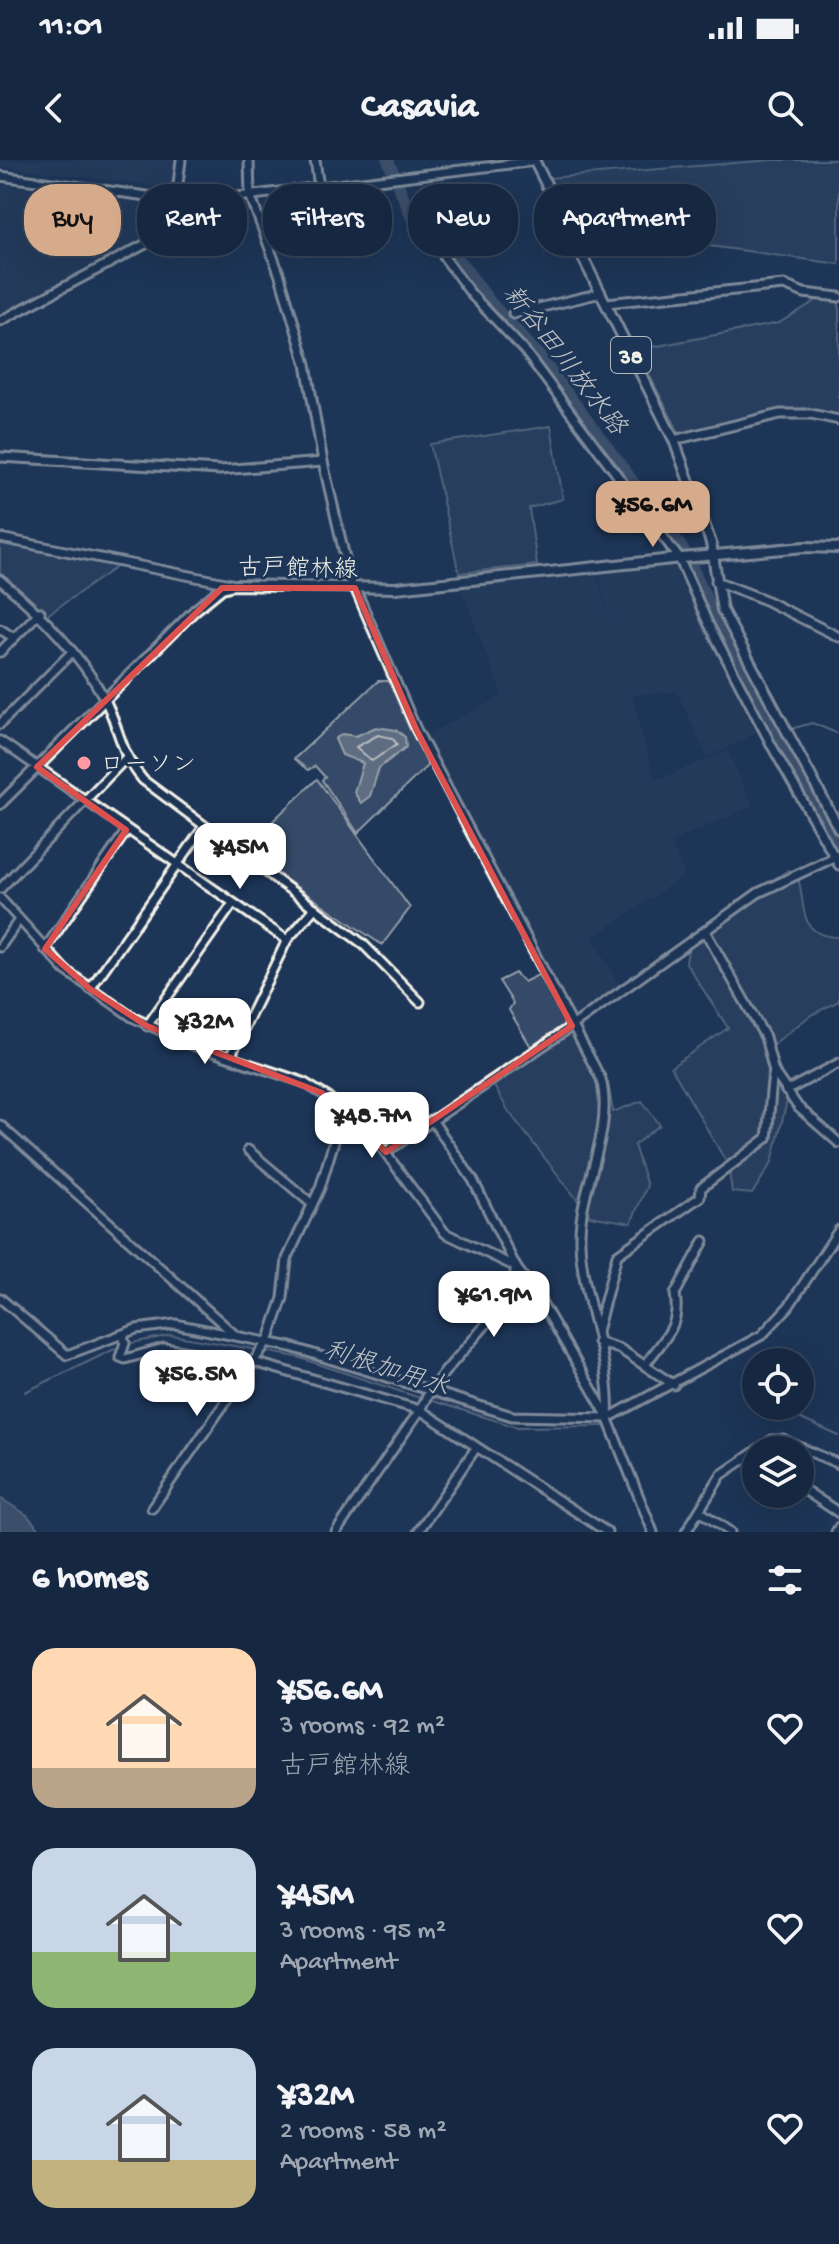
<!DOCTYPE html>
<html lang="en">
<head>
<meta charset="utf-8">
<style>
	:root { --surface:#162841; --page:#23344c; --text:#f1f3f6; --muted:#9ea6b1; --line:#35445a; --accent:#d6ab8b }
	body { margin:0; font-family:"Gochi Hand","Klee One",sans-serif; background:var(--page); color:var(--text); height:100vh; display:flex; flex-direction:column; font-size:30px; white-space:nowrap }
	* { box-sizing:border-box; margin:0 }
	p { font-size:26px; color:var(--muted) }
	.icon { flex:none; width:44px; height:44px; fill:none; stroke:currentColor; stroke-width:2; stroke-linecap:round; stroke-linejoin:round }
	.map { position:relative; height:1372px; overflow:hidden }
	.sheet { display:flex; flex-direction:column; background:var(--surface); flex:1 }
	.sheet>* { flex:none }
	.top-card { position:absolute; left:24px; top:24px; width:792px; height:72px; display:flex; gap:16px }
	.fabs { position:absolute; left:742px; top:1188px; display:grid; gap:16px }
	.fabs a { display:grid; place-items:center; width:72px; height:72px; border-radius:50%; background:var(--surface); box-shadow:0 8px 32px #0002,0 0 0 2px var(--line); font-size:40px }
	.price { position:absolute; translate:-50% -68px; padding:0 18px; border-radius:16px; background:#fff; color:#222; font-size:26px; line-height:52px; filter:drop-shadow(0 2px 4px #0008) }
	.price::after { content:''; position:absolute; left:50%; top:48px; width:24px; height:18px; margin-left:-12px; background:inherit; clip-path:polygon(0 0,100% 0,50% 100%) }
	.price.selected { background:var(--accent); color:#111 }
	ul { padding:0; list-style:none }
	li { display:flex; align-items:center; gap:24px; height:200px; padding:0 32px }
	li span { display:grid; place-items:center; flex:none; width:224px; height:160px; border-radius:24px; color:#555 }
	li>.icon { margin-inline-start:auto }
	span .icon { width:96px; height:96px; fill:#fffc; stroke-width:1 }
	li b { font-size:34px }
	h2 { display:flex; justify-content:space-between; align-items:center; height:96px; padding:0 32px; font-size:34px }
	.tag { padding:0 28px; border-radius:32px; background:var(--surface); box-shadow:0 8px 32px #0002,0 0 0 2px var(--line); font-size:28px; line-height:72px }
	.tag.selected { background:var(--accent); color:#111 }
	.status { display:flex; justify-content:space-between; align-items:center; height:56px; padding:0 40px; background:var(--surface); direction:ltr }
	.status svg { height:22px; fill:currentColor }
	header { display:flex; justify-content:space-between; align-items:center; height:104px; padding:0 32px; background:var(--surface); font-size:36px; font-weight:700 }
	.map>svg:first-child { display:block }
</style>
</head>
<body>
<div class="status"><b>11:01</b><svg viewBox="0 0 49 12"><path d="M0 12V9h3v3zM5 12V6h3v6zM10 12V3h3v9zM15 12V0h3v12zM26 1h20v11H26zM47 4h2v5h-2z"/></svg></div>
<header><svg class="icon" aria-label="back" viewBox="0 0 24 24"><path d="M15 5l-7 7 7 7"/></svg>Casavia<svg class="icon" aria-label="search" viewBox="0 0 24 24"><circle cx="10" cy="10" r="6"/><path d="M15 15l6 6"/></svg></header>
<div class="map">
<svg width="839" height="1372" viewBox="0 0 839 1372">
	<rect width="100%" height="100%" fill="#1d3557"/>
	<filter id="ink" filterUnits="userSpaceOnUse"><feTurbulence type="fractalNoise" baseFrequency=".0125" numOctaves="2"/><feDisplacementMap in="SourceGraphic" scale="16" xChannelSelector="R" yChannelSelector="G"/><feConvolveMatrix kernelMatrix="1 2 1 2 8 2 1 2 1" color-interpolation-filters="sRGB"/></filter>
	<g filter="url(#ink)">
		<g fill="#2a4060">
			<path d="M 0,0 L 177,0 L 174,25 L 169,28 L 0,6 Z"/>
			<path d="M 0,25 L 192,47 L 195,52 L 0,156 Z"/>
			<path d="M 679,403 L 760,571 L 707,598 L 677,532 L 632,535 L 655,620 L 728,591 L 753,646 L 671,682 L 685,715 L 593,778 L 620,827 L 579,856 L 569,854 L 424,576 L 502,536 L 461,428 L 525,419 L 596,413 L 612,464 L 597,410 Z"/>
		</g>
		<g fill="#354a67" stroke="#949ea8" stroke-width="2">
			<path d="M 772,0 L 839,0 L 839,104 L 688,83 L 687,59 L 669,59 L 667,88 L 639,93 L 635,75 L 585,82 L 546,18 Z"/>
			<path d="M 817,140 L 839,141 L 839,258 L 774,256 L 682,278 L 641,199 L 647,188 L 779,163 Z"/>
			<path d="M 551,266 L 563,339 L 529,348 L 537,405 L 459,413 L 430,284 Z"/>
			<path d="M 0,380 L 118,406 L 47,455 L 0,416 Z"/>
			<path d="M 378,521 L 389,521 L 428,605 L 358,673 L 322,620 L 325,617 L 315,606 L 308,610 L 294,599 Z"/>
			<path d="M 317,619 L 410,748 L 382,785 L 248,694 L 260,673 Z"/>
			<path d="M 788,710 L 796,712 C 808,741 794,777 839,777 L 839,841 L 811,855 L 771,886 L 789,933 L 772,1002 L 752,1034 L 732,1032 L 728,1005 L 671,907 L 728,868 L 686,803 L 690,775 Z"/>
			<path d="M 544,812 L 608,922 L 613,952 L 642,941 L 660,965 L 634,985 L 647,1026 L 631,1063 L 590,1056 L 509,952 L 491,921 L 537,897 L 509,850 L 513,843 L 499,821 L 515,813 L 524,822 Z"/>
		</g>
		<g fill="#5e6d82" stroke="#9aa2ab" stroke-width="2">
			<path d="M 376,567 L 396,570 L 405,577 L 406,587 L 379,608 L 370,636 L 361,643 L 354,632 L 363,603 L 342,595 L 335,579 L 342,574 L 356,576 Z"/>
			<path d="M 0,1338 L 27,1355 L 42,1372 L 0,1372 Z"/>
		</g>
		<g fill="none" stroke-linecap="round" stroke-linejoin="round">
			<path stroke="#b8bcbf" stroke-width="2" d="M 378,575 L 392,578 L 397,584 L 372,601 L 356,587 Z"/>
			<g stroke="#9aa2ab" stroke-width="2">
				<path d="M 791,569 L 812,563 L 839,574"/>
				<path d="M 127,1184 L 171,1175 L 258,1190"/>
				<path d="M 264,1191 L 297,1197 L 423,1239"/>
				<path d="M 25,1232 L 121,1186"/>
				<path d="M 753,1237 L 756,1239"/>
				<path d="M 429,1240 L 517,1267 L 606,1266"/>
				<path d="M 772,1246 L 839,1276"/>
			</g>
			<path stroke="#5e6d82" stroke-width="12" d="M 388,0 L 412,58 L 448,85 L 491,143 L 537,193 L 678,382 C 696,410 706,441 721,470 C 758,543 794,618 839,687"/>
			<defs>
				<g id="minor">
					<path d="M 249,0 L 250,35 L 280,116 L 306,204 L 323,302 L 352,428"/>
					<path d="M 315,0 L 319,27"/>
					<path d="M 0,16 L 176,40 L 212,40 L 535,1"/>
					<path d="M 176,40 L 181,0"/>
					<path d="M 444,97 L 472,135 L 524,190 L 679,398 L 708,463 L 773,588 L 839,705"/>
					<path d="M 606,143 L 784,125 L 804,133 L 839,137"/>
					<path d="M 513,154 L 601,133"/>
					<path d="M 0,161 L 208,51 L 212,40"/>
					<path d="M 674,280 L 780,254 L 811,254 L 839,260"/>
					<path d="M 0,297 L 220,310 L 323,302"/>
					<path d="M 0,378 L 231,424"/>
					<path d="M 0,420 C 39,452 78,491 103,536 C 120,567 118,590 143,620 L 363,784 L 420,842"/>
					<path d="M 716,421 L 763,439 L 839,477"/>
					<path d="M 355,428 L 416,569 L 601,919 C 615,974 578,1027 580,1082 C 582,1141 612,1198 608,1258"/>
					<path d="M 0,469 L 14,478"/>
					<path d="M 0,492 L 40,452"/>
					<path d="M 0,564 L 71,493"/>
					<path d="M 0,581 L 287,780"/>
					<path d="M 0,729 L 125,599"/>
					<path d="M 0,738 L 65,810 L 132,857 L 189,884 L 303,922 L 329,938 L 379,984 L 445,1073 L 516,1107"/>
					<path d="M 705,771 L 765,877 L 774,912 L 798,947 L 839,983"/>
					<path d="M 0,787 L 19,760"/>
					<path d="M 45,789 L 127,670"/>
					<path d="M 90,829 L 203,668"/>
					<path d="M 147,866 L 232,745"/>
					<path d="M 230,897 L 287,780 L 315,748"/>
					<path d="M 786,931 L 839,903"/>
					<path d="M 432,960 L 473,1020 L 516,1107 L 539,1138 L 605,1252 L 653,1372"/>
					<path d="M 0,965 L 234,1174"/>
					<path d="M 248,990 L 312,1044"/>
					<path d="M 386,992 L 572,866 L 758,733 L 839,695"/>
					<path d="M 0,1138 L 67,1195 L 136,1169 L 175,1164 L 291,1187 L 512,1256 L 608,1258 L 762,1175 L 789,1146 L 839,1070"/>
					<path d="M 597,1171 L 617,1095 L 700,1037 L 701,1028 L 767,978 C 769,964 771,916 774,912"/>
					<path d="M 123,1175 L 125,1183 L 120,1197 L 125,1199 L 164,1188 L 254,1202 L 420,1250 L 607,1372"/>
					<path d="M 598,1182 L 620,1189 L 674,1225"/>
					<path d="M 645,1205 C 664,1178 681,1167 675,1134 L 704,1081"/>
					<path d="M 800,1327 L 839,1353"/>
					<path d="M 152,1348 L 269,1179 L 283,1138 L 287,1099 L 320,1028 L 344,948"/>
					<path d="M 701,1352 L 730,1372"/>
					<path d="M 336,1372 L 420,1250 C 441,1201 511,1156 516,1107"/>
					<path d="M 418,1372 L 476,1288"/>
					<path d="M 686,1372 L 721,1315 L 772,1280 L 783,1280 L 839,1304"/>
					<path d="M 836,1372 L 839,1367"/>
				</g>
				<g id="major">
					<path d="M 534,0 L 674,280 L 711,383 L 722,450 L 839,669"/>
					<path d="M 0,644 L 195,450 L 222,428 L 233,425 L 396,428 L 682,398 L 805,387 L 839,388"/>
				</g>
			</defs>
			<use href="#minor" stroke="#f4f1e8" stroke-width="13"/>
			<use href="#major" stroke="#f4f1e8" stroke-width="14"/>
			<use href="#minor" stroke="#1d3557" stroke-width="7"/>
			<use href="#major" stroke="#1d3557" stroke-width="8"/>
		</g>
	</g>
	<path d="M0 0H839V1372H0ZM 222,428 L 355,428 L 416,569 L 572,866 L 386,992 L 322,933 L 147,866 L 90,829 L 45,789 L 126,670 L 37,607 Z" fill="#1d3557" fill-opacity=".55" fill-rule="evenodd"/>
	<path fill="none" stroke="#dc504e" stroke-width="6" stroke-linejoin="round" d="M 222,428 L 355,428 L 416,569 L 572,866 L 386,992 L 322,933 L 147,866 L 90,829 L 45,789 L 126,670 L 37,607 Z"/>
	<circle fill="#ff9aa2" stroke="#1d3557" stroke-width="3" cx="84" cy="603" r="8"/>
	<g text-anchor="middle" stroke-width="6" stroke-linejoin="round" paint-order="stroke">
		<rect fill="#1d3557" stroke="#b4b9bc" stroke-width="2" x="611" y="177" width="40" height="36" rx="6"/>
		<g font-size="22" font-weight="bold" fill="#f4f1e8">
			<text x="631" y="203">38</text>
		</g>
		<g font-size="24" fill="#f4f1e8" stroke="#1d3557">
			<text transform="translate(298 407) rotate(1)" y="8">古戸館林線</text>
		</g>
		<g font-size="24" fill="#f4f1e8" stroke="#1d3557" text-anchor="start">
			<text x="100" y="611">ローソン</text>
		</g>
		<g font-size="26" font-style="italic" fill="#c0c3c4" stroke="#1d3557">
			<text transform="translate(566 199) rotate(52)" y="9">新谷田川放水路</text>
			<text transform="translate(387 1207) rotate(18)" y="9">利根加用水</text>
		</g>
	</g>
</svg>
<div class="fabs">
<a><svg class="icon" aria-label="locate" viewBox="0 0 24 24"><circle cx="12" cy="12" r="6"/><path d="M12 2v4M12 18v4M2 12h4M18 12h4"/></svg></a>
<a><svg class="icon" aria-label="layers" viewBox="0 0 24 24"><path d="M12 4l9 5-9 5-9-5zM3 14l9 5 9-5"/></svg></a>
</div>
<b class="price selected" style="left:653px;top:389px">¥56.6M</b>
<b class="price" style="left:240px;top:731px">¥45M</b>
<b class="price" style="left:205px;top:906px">¥32M</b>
<b class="price" style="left:372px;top:1000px">¥48.7M</b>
<b class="price" style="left:494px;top:1179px">¥61.9M</b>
<b class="price" style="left:197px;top:1258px">¥56.5M</b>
<div class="top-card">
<a class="tag selected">Buy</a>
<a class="tag">Rent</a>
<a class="tag">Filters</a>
<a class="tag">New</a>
<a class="tag">Apartment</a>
</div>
</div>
<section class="sheet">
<h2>6 homes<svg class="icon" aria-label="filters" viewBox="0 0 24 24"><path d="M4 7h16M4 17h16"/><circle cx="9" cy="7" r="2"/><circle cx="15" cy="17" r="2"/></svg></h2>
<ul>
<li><span style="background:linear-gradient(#ffd9b3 75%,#b9a48a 0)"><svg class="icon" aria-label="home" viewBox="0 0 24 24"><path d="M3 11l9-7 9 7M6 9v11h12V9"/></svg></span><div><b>¥56.6M</b><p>3 rooms · 92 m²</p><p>古戸館林線</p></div><svg class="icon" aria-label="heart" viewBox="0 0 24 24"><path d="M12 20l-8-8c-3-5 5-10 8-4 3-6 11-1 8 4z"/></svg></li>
<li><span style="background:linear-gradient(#c9d6e8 65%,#8fb573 0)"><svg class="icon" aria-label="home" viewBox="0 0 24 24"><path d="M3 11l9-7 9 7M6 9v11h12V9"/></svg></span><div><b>¥45M</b><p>3 rooms · 95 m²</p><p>Apartment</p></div><svg class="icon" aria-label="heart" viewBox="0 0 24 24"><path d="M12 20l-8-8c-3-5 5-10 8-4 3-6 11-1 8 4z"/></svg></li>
<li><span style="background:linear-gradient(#c9d6e8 70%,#c2b280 0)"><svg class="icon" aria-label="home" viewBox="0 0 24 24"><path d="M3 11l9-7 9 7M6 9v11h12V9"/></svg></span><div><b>¥32M</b><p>2 rooms · 58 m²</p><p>Apartment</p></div><svg class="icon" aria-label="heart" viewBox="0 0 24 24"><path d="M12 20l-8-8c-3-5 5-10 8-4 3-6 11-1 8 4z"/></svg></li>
</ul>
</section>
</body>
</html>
